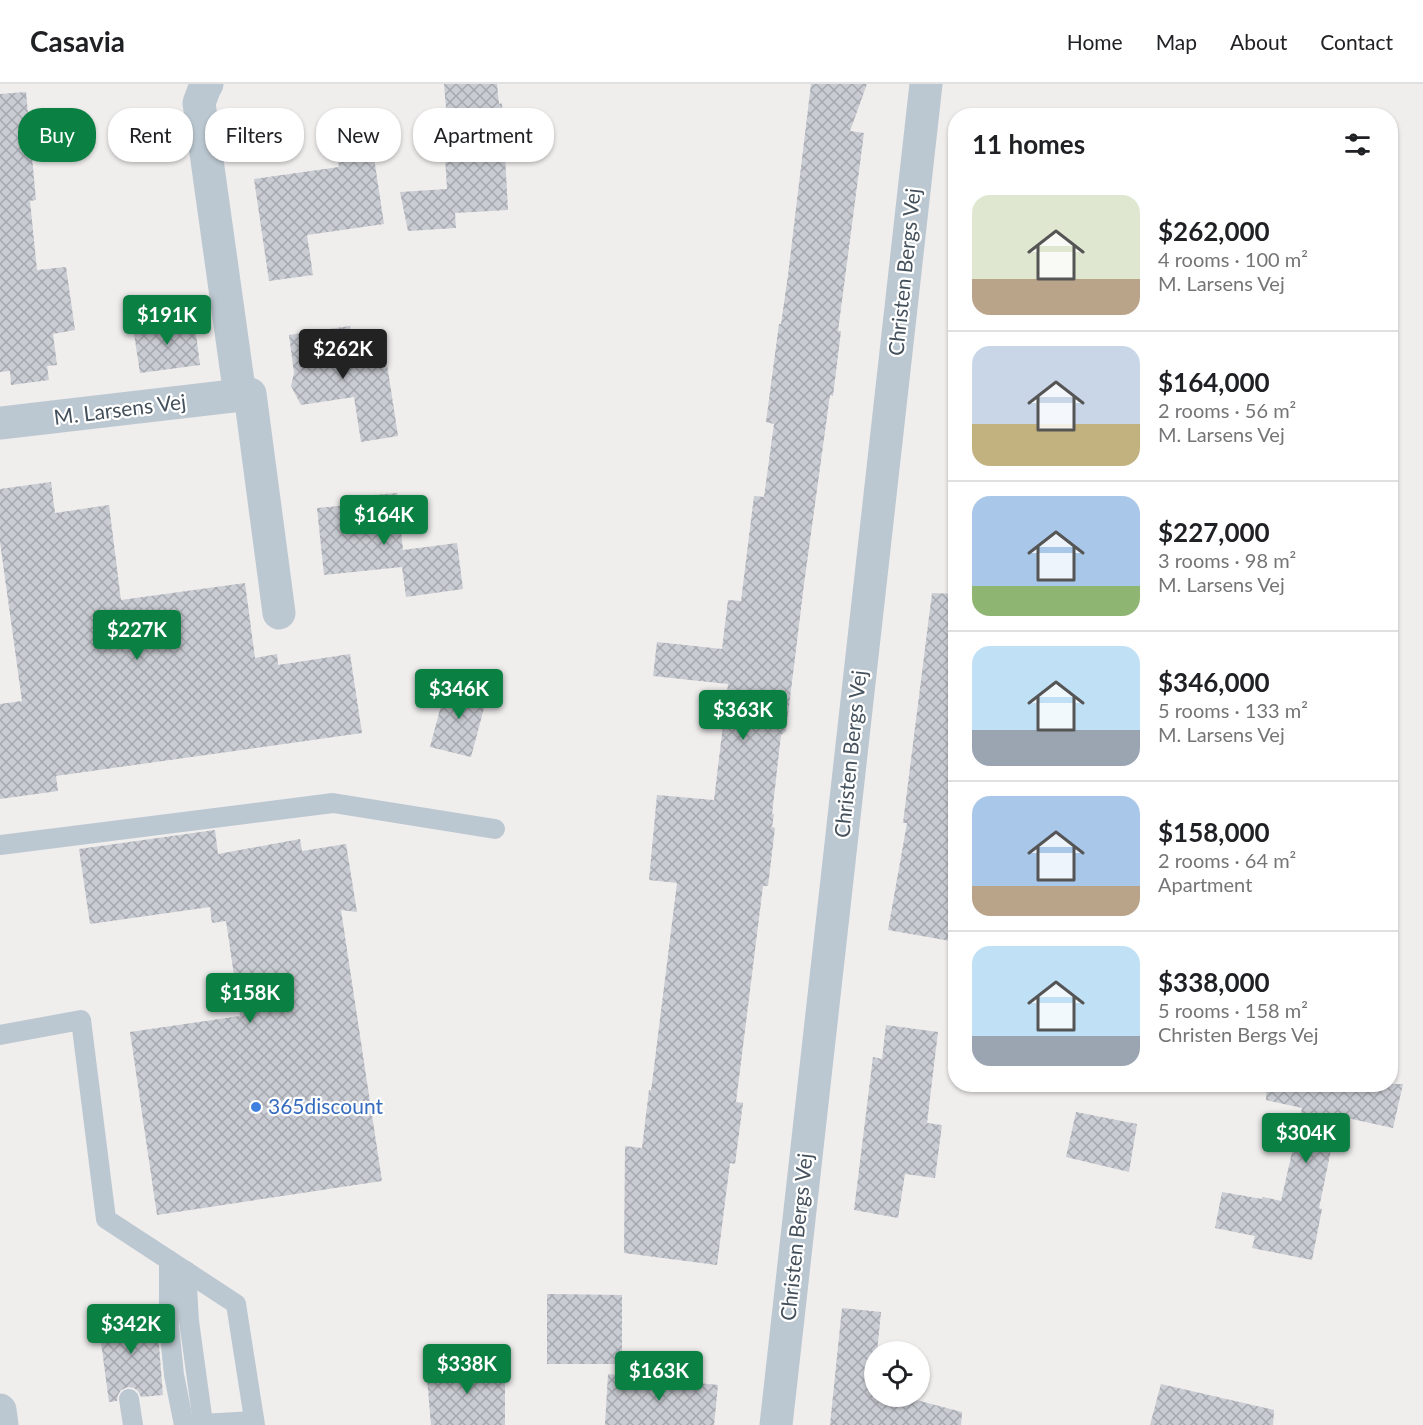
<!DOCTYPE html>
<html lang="en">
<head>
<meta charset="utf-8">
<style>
	:root { --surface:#fff; --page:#f6f6f6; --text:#202124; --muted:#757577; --line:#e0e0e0; --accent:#0b8043 }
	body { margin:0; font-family:Lato,sans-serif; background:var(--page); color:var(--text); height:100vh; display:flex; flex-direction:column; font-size:22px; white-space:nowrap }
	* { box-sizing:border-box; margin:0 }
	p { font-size:20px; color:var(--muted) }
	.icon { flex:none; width:33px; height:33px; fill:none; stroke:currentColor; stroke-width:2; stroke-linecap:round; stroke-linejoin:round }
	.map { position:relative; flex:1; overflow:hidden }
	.side { position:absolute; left:948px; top:24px; width:450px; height:984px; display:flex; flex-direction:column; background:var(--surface); border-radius:24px; box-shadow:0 2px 4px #0004 }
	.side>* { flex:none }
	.top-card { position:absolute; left:18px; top:24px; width:570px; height:54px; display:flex; gap:12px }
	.buttons { position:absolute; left:864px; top:1257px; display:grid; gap:12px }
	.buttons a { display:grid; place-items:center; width:66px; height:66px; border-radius:50%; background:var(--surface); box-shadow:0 2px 4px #0004; font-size:30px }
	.price { position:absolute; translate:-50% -51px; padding:0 14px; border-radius:6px; background:var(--accent); color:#fff; font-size:20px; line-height:39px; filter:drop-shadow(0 2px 3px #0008) }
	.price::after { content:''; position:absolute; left:50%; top:36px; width:18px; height:14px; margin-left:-9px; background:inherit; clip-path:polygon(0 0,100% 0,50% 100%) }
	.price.current { background:#222; color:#fff }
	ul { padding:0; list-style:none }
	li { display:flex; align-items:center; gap:18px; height:150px; padding:0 24px }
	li+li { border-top:2px solid var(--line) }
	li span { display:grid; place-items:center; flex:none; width:168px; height:120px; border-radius:18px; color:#555 }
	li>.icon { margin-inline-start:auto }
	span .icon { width:72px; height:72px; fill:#fffc; stroke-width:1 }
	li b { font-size:26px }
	h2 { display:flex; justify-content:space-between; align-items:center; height:72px; padding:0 24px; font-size:26px }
	.chip { padding:0 21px; border-radius:24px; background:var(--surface); box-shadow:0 2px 4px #0004; font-size:21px; line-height:54px }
	.chip.current { background:var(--accent); color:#fff }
	header { display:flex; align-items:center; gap:36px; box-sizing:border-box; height:84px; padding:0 30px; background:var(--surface); border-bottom:2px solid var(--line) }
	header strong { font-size:28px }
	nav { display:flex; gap:33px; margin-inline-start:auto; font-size:21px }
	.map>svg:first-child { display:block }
</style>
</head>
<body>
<header>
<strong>Casavia</strong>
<nav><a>Home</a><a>Map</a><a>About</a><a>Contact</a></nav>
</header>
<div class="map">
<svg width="1423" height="1341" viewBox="0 0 1423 1341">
	<defs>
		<pattern id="building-cross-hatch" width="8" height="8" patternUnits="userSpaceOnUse" patternTransform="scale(1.5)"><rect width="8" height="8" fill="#c9ccd2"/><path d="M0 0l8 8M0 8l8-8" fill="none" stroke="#a5a8ae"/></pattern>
	</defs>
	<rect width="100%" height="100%" fill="#f0eded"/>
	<g fill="url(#building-cross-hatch)">
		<path d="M 444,0 L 497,0 L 499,20 L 502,19 L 508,126 L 455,129 L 456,144 L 408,147 L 400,108 L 447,105 L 442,24 L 446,24 Z"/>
		<path d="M 811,0 L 867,0 L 850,47 L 864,49 L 838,247 L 841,247 L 833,312 L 830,311 L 804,500 L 786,647 L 781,651 L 772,730 L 774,730 L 772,743 L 775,744 L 768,802 L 763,802 L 736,1018 L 743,1019 L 735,1080 L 730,1079 L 717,1181 L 624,1169 L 625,1062 L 642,1064 L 649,1006 L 651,1007 L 677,799 L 649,796 L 657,711 L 714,716 L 728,600 L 653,592 L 657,558 L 722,565 L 728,516 L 741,517 L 754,412 L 764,413 L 774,340 L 766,338 L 779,240 L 781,240 L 788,191 Z"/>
		<path d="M 26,8 L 36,116 L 30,117 L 37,186 L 66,183 L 75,246 L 53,250 L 57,281 L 47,282 L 49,296 L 11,301 L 10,287 L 0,288 L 0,10 Z"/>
		<path d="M 371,54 L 384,140 L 307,151 L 313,191 L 269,197 L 254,95 L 339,83 L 335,60 Z"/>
		<path d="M 194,235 L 200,281 L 140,289 L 133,243 Z"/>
		<path d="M 350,242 L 357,284 L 387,280 L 398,352 L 361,358 L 354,313 L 301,321 L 291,302 L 294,289 L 289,251 Z"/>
		<path d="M 51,398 L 55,429 L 109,421 L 121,516 L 245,499 L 255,574 L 277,570 L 278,581 L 350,570 L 362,649 L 56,692 L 58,707 L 0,715 L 0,620 L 22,617 L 0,458 L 0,405 Z"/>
		<path d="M 397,409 L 403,466 L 457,459 L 463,505 L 406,513 L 402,483 L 324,491 L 317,424 L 350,421 L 349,413 Z"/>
		<path d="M 932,509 L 956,510 L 956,858 L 888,846 L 907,739 L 903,739 Z"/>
		<path d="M 447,599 L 488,609 L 471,673 L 430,663 Z"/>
		<path d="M 215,746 L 218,770 L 300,755 L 302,767 L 346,760 L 357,828 L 341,826 L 382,1097 L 157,1131 L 130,948 L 240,932 L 226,837 L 212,839 L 210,823 L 90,840 L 79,765 Z"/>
		<path d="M 886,941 L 938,948 L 927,1039 L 942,1041 L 935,1094 L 905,1090 L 898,1134 L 854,1126 L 873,973 L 882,975 Z"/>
		<path d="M 1267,1000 L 1403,1000 L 1393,1044 L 1338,1032 L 1319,1124 L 1322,1125 L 1312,1176 L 1252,1164 L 1255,1152 L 1215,1144 L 1222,1108 L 1262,1115 L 1263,1113 L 1281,1117 L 1302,1024 L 1266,1016 Z"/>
		<path d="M 1076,1028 L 1137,1040 L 1129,1088 L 1066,1073 Z"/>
		<path d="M 547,1210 L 622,1211 L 622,1280 L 547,1280 Z"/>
		<path d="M 842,1224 L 881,1228 L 877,1268 L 874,1268 L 873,1306 L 874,1306 L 874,1312 L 901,1312 L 962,1328 L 961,1341 L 830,1341 Z"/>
		<path d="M 153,1229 L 154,1237 L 157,1237 L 163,1311 L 141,1313 L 138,1307 L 134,1304 L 128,1303 L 121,1306 L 118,1311 L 117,1317 L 109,1318 L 98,1236 Z"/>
		<path d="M 505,1281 L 505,1341 L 431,1341 L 426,1282 Z"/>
		<path d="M 608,1290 L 718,1301 L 714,1341 L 605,1341 Z"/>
		<path d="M 1161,1300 L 1274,1326 L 1273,1341 L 1150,1341 Z"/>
	</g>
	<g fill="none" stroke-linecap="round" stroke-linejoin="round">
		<g stroke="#bcc8d1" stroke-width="20">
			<path d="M 0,761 L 333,719 L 495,745"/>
			<path d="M 0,951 L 81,936 L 106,1135 L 236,1220 L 255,1341"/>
			<path d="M 169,1176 L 169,1241 L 174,1291 L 184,1341 L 254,1337"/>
			<path d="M 186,1187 L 189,1237 L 203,1339"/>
			<path d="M 129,1315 L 133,1341"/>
		</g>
		<g stroke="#bcc8d1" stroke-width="33">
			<path d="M 207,0 L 205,3 L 199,19 L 240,312"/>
			<path d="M 0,339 L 250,310 L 279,529"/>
			<path d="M 776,1341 L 926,0"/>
		</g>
		<path stroke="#bcc8d1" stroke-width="33" d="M 0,1326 L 2,1341"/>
	</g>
	<circle fill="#3f7fe0" stroke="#fff" stroke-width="2" cx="256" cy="1023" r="6"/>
	<g text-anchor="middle" stroke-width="4.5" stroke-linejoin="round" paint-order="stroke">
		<g font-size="21" fill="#44515c" stroke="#fff">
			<text transform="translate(905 188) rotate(-84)" y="7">Christen Bergs Vej</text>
			<text transform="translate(120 326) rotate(-7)" y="7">M. Larsens Vej</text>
			<text transform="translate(851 670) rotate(-84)" y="7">Christen Bergs Vej</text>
			<text transform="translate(797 1153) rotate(-84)" y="7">Christen Bergs Vej</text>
		</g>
		<g font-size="21" fill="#366cbe" stroke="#fff" text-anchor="start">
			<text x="268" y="1030">365discount</text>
		</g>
	</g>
</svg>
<div class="buttons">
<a><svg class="icon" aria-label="locate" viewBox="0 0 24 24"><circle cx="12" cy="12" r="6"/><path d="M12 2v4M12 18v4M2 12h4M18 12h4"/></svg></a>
</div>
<b class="price" style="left:167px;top:262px">$191K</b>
<b class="price current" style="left:343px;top:296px">$262K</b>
<b class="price" style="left:384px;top:462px">$164K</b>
<b class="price" style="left:137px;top:577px">$227K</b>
<b class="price" style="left:459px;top:636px">$346K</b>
<b class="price" style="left:743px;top:657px">$363K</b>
<b class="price" style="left:250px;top:940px">$158K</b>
<b class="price" style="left:1306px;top:1080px">$304K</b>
<b class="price" style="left:131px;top:1271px">$342K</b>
<b class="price" style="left:467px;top:1311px">$338K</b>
<b class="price" style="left:659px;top:1318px">$163K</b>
<div class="top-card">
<a class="chip current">Buy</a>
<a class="chip">Rent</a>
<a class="chip">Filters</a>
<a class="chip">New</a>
<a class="chip">Apartment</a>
</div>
<section class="side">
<h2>11 homes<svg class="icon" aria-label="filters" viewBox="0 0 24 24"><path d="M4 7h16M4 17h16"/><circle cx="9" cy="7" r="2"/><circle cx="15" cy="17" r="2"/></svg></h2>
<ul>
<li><span style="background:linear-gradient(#dfe7d0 70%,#b9a48a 0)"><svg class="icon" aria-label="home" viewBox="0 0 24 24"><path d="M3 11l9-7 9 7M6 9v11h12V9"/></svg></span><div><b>$262,000</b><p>4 rooms · 100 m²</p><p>M. Larsens Vej</p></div></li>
<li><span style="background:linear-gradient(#c9d6e8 65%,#c2b280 0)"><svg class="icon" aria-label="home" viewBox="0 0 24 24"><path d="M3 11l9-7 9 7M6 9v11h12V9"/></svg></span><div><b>$164,000</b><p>2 rooms · 56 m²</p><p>M. Larsens Vej</p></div></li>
<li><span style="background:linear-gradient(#a9c7e8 75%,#8fb573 0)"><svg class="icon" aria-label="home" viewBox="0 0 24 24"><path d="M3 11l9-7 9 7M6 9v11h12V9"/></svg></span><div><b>$227,000</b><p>3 rooms · 98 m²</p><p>M. Larsens Vej</p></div></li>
<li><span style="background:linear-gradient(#bfe0f5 70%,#9aa5b1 0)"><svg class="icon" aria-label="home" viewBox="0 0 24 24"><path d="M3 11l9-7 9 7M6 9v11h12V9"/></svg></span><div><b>$346,000</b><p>5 rooms · 133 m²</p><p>M. Larsens Vej</p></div></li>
<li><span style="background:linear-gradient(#a9c7e8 75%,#b9a48a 0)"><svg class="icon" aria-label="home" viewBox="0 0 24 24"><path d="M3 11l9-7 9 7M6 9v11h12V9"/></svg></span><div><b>$158,000</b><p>2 rooms · 64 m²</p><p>Apartment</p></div></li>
<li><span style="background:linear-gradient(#bfe0f5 75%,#9aa5b1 0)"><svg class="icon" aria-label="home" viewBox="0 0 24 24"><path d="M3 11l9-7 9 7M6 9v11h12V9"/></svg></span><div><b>$338,000</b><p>5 rooms · 158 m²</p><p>Christen Bergs Vej</p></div></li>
</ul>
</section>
</div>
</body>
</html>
